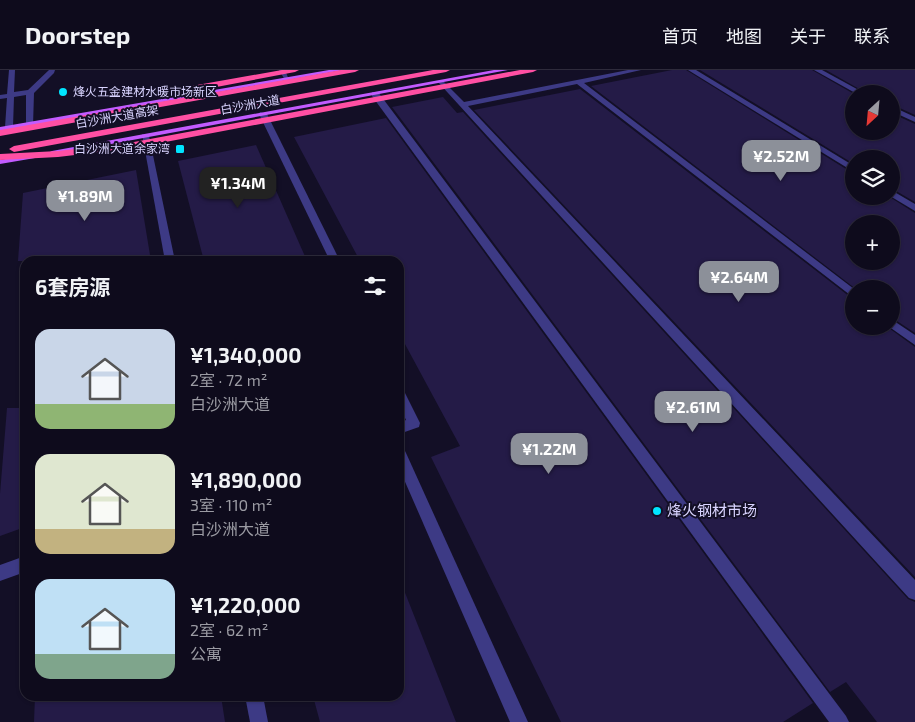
<!DOCTYPE html>
<html lang="zh">
<head>
<meta charset="utf-8">
<style>
	:root { --surface:#0e0b1c; --page:#171425; --text:#f1f3f6; --muted:#9b9ba3; --line:#2e2b3b; --accent:#8c9099 }
	body { margin:0; font-family:"Exo 2","Noto Sans SC",sans-serif; background:var(--page); color:var(--text); height:100vh; display:flex; flex-direction:column; font-size:19px; white-space:nowrap }
	* { box-sizing:border-box; margin:0 }
	p { font-size:16px; color:var(--muted) }
	.icon { flex:none; width:28px; height:28px; fill:none; stroke:currentColor; stroke-width:2; stroke-linecap:round; stroke-linejoin:round }
	.map { position:relative; flex:1; overflow:hidden }
	.side { position:absolute; left:20px; top:186px; width:384px; height:445px; display:flex; flex-direction:column; background:var(--surface); border-radius:15px; box-shadow:0 1px 4px #0004,0 0 0 1px var(--line) }
	.side>* { flex:none }
	.needle { width:32px; rotate:206deg }
	.controls { position:absolute; left:845px; top:15px; display:grid; gap:10px }
	.controls a { display:grid; place-items:center; width:55px; height:55px; border-radius:50%; background:var(--surface); box-shadow:0 1px 4px #0004,0 0 0 1px var(--line); font-size:25px }
	.price { position:absolute; translate:-50% -42px; padding:0 11px; border-radius:10px; background:var(--accent); color:#fff; font-size:16px; line-height:32px; filter:drop-shadow(0 1px 2px #0008) }
	.price::after { content:''; position:absolute; left:50%; top:30px; width:15px; height:11px; margin-left:-8px; background:inherit; clip-path:polygon(0 0,100% 0,50% 100%) }
	.price.on { background:#222; color:#fff }
	ul { padding:0; list-style:none }
	li { display:flex; align-items:center; gap:15px; height:125px; padding:0 15px }
	li span { display:grid; place-items:center; flex:none; width:140px; height:100px; border-radius:15px; color:#555 }
	li>.icon { margin-inline-start:auto }
	span .icon { width:60px; height:60px; fill:#fffc; stroke-width:1 }
	li b { font-size:21px }
	h2 { display:flex; justify-content:space-between; align-items:center; height:60px; padding:0 15px; font-size:21px }
	header { display:flex; align-items:center; gap:30px; box-sizing:border-box; height:70px; padding:0 25px; background:var(--surface); border-bottom:1px solid var(--line) }
	header strong { font-size:24px }
	nav { display:flex; gap:28px; margin-inline-start:auto; font-size:18px }
	.map>svg:first-child { display:block }
</style>
</head>
<body>
<header>
<strong>Doorstep</strong>
<nav><a>首页</a><a>地图</a><a>关于</a><a>联系</a></nav>
</header>
<div class="map">
<svg width="915" height="652" viewBox="0 0 915 652">
	<rect width="100%" height="100%" fill="#130f26"/>
	<g fill="#241b47" fill-rule="evenodd">
		<path d="M 672,0 L 686,0 L 854,104 L 854,126 L 888,126 L 915,143 L 915,263 L 891,247 L 891,219 L 856,219 L 591,16 ZM 854,154 L 891,154 L 891,191 L 854,191 Z"/>
		<path d="M 700,0 L 812,0 L 854,24 L 854,61 L 891,61 L 891,43 L 915,54 L 915,132 L 891,118 L 891,89 L 854,89 L 854,94 Z"/>
		<path d="M 826,0 L 915,0 L 915,45 L 891,34 L 891,24 L 868,24 Z"/>
		<path d="M 580,19 L 854,230 L 854,256 L 886,256 L 915,277 L 915,507 L 474,40 Z"/>
		<path d="M 443,27 L 457,43 L 463,42 L 908,529 L 915,532 L 915,652 L 877,652 L 846,612 L 830,622 L 392,37 Z"/>
		<path d="M 386,48 L 813,633 L 783,652 L 561,652 L 431,387 L 460,376 L 399,263 L 399,191 L 360,191 L 294,67 Z"/>
		<path d="M 256,75 L 307,191 L 204,191 L 178,91 Z"/>
		<path d="M 136,100 L 151,191 L 18,191 L 23,123 Z"/>
		<path d="M 7,338 L 25,338 L 25,457 L 0,466 L 0,424 Z"/>
		<path d="M 399,510 L 400,510 L 456,652 L 320,652 L 313,626 L 399,626 Z"/>
		<path d="M 35,626 L 221,626 L 225,652 L 34,652 Z"/>
	</g>
	<g fill="none" stroke-linecap="round" stroke-linejoin="round">
		<g fill="#3d3a85" fill-rule="evenodd">
			<path d="M 9,0 L 15,0 L 14,22 L 28,20 L 49,0 L 55,0 L 54,3 L 34,23 L 33,56 L 26,54 L 26,25 L 14,27 L 13,57 L 9,59 L 5,57 L 7,28 L 0,29 L 0,25 L 7,24 Z"/>
			<path d="M 279,0 L 285,0 L 289,10 L 285,10 Z"/>
			<path d="M 628,0 L 641,0 L 584,13 L 854,219 L 854,228 L 577,14 L 468,36 L 915,510 L 915,530 L 909,528 L 438,12 L 443,11 L 464,32 Z"/>
			<path d="M 688,0 L 696,0 L 854,96 L 854,102 Z"/>
			<path d="M 814,0 L 822,0 L 866,24 L 857,24 Z"/>
			<path d="M 372,22 L 378,22 L 846,646 L 849,652 L 829,652 L 372,26 Z"/>
			<path d="M 891,36 L 915,47 L 915,52 L 891,41 Z"/>
			<path d="M 260,42 L 267,44 L 340,191 L 330,191 L 259,44 Z"/>
			<path d="M 142,64 L 149,66 L 175,191 L 165,191 Z"/>
			<path d="M 891,120 L 915,134 L 915,141 L 890,126 Z"/>
			<path d="M 891,249 L 915,265 L 915,275 L 888,256 L 891,256 Z"/>
			<path d="M 399,317 L 403,319 L 420,353 L 419,357 L 399,364 L 399,353 L 406,350 L 399,335 Z"/>
			<path d="M 399,377 L 404,379 L 406,383 L 528,652 L 510,652 L 399,398 Z"/>
			<path d="M 25,486 L 25,502 L 0,511 L 0,495 Z"/>
			<path d="M 245,626 L 263,626 L 268,652 L 250,652 Z"/>
		</g>
		<g fill="#c25bff" fill-rule="evenodd">
			<path d="M 329,0 L 344,0 L 0,61 L 0,57 Z"/>
			<path d="M 494,0 L 508,0 L 52,85 L 48,83 L 52,81 Z"/>
			<path d="M 32,84 L 36,86 L 35,88 L 0,94 L 0,90 Z"/>
		</g>
		<g fill="#ff4fa3" fill-rule="evenodd">
			<path d="M 282,0 L 299,0 L 295,2 L 169,26 L 165,23 L 169,20 Z"/>
			<path d="M 341,0 L 359,0 L 355,2 L 0,66 L 0,60 Z"/>
			<path d="M 433,0 L 450,0 L 446,2 L 14,82 L 9,79 L 14,76 Z"/>
			<path d="M 520,0 L 537,0 L 533,2 L 134,78 L 58,87 L 0,90 L 0,84 L 58,81 L 134,72 Z"/>
		</g>
	</g>
	<g fill="#00e5ff" stroke="#130f26" stroke-width="2">
		<circle cx="63" cy="22" r="5"/>
		<rect x="175" y="74" width="10" height="10" rx="2.5"/>
		<circle cx="657" cy="441" r="5"/>
	</g>
	<g text-anchor="middle" stroke-width="4" stroke-linejoin="round" paint-order="stroke">
		<g font-size="12" fill="#d9d4ff" stroke="#130f26" text-anchor="start">
			<text x="73" y="26">烽火五金建材水暖市场新区</text>
			<text x="170" y="83" text-anchor="end">白沙洲大道余家湾</text>
		</g>
		<g font-size="12" fill="#d9d4ff" stroke="#130f26">
			<text transform="translate(250 35) rotate(-10)" y="4">白沙洲大道</text>
			<text transform="translate(117 47) rotate(-10)" y="4">白沙洲大道高架</text>
		</g>
		<g font-size="15" fill="#d9d4ff" stroke="#130f26" text-anchor="start">
			<text x="667" y="446">烽火钢材市场</text>
		</g>
	</g>
</svg>
<div class="controls">
<a><svg class="needle" viewBox="-14 -14 28 28"><path d="M0-13l5 13h-10z" fill="#e53935"/><path d="M0 13l5-13h-10z" fill="#9b9ba3"/></svg></a>
<a><svg class="icon" aria-label="layers" viewBox="0 0 24 24"><path d="M12 4l9 5-9 5-9-5zM3 14l9 5 9-5"/></svg></a>
<a>+</a>
<a>−</a>
</div>
<b class="price" style="left:781px;top:112px">¥2.52M</b>
<b class="price on" style="left:238px;top:139px">¥1.34M</b>
<b class="price" style="left:85px;top:152px">¥1.89M</b>
<b class="price" style="left:739px;top:233px">¥2.64M</b>
<b class="price" style="left:693px;top:363px">¥2.61M</b>
<b class="price" style="left:549px;top:405px">¥1.22M</b>
<section class="side">
<h2>6套房源<svg class="icon" aria-label="filters" viewBox="0 0 24 24"><path d="M4 7h16M4 17h16"/><circle cx="9" cy="7" r="2"/><circle cx="15" cy="17" r="2"/></svg></h2>
<ul>
<li><span style="background:linear-gradient(#c9d6e8 75%,#8fb573 0)"><svg class="icon" aria-label="home" viewBox="0 0 24 24"><path d="M3 11l9-7 9 7M6 9v11h12V9"/></svg></span><div><b>¥1,340,000</b><p>2室 · 72 m²</p><p>白沙洲大道</p></div></li>
<li><span style="background:linear-gradient(#dfe7d0 75%,#c2b280 0)"><svg class="icon" aria-label="home" viewBox="0 0 24 24"><path d="M3 11l9-7 9 7M6 9v11h12V9"/></svg></span><div><b>¥1,890,000</b><p>3室 · 110 m²</p><p>白沙洲大道</p></div></li>
<li><span style="background:linear-gradient(#bfe0f5 75%,#7fa58c 0)"><svg class="icon" aria-label="home" viewBox="0 0 24 24"><path d="M3 11l9-7 9 7M6 9v11h12V9"/></svg></span><div><b>¥1,220,000</b><p>2室 · 62 m²</p><p>公寓</p></div></li>
</ul>
</section>
</div>
</body>
</html>
